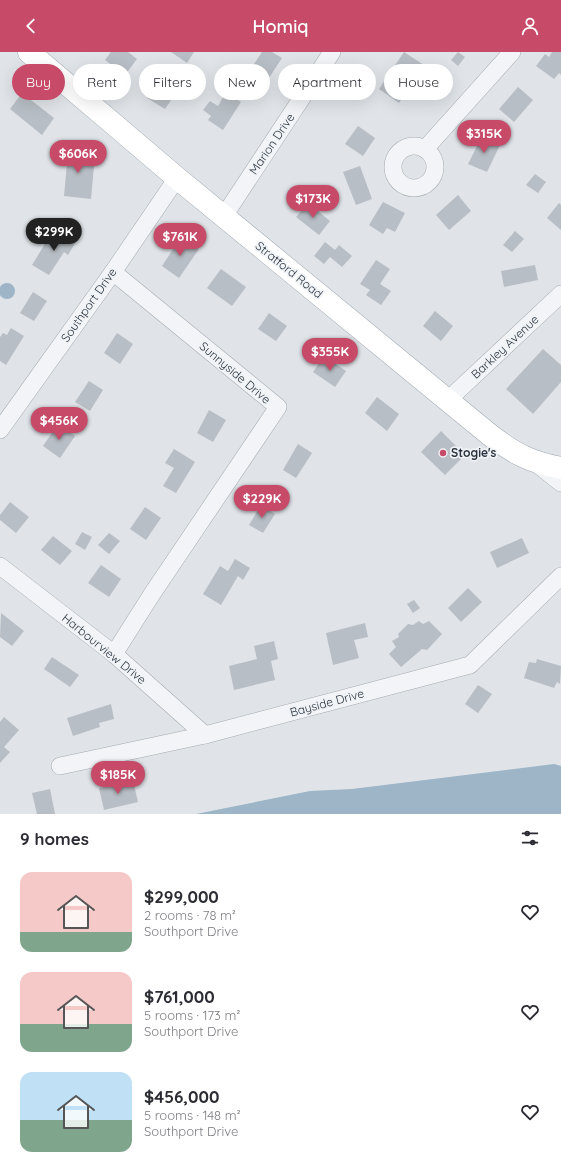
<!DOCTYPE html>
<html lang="en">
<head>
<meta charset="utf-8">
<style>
	:root { --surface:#fff; --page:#f2f2f3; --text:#2b2b33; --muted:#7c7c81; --accent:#c74b69 }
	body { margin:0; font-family:Quicksand,sans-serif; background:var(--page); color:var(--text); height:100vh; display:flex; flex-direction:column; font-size:15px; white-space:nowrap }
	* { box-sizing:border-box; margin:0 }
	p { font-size:13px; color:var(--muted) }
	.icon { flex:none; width:22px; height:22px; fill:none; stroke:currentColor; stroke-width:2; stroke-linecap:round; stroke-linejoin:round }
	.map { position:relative; height:762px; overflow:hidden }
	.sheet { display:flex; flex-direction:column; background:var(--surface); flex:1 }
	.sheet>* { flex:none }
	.top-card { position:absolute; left:12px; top:12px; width:537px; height:36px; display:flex; gap:8px }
	.price { position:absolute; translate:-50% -34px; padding:0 9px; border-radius:14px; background:var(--accent); color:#fff; font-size:13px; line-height:26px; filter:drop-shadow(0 1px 2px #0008) }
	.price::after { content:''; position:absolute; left:50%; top:24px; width:12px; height:9px; margin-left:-6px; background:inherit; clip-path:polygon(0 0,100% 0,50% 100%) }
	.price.active { background:#222; color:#fff }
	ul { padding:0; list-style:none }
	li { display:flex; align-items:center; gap:12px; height:100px; padding:0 20px }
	li span { display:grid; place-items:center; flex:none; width:112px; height:80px; border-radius:12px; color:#555 }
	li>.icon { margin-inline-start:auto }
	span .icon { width:48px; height:48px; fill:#fffc; stroke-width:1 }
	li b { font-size:17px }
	h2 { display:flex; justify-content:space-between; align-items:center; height:48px; padding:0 20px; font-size:17px }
	.pill { padding:0 14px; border-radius:18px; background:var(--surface); box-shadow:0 4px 16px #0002; font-size:14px; line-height:36px }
	.pill.active { background:var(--accent); color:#fff }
	header { display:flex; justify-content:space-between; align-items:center; height:52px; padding:0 20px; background:var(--accent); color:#fff; font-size:18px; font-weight:600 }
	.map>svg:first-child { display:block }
</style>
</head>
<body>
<header><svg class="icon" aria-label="back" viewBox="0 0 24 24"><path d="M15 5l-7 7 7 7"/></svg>Homiq<svg class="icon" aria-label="person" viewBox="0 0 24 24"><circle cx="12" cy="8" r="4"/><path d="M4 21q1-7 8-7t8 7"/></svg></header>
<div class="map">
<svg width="561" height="762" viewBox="0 0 561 762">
	<rect width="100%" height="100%" fill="#e0e4e8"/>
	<g fill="#9db5c7">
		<circle cx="7" cy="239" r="8"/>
		<path d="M 554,712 L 561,714 L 561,762 L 196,762 L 310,739 L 352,737 Z"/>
	</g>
	<g fill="#b8bec5">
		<path d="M 111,0 L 128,0 L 137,7 L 125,23 L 105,8 Z"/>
		<path d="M 171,0 L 194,0 L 187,11 Z"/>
		<path d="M 262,0 L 272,0 L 282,6 L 265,32 L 248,21 Z"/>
		<path d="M 404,0 L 424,13 L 399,51 L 379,37 Z"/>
		<path d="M 458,0 L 465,5 L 458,14 L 451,8 Z"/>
		<path d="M 552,0 L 561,0 L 561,23 L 559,21 L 554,27 L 536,14 L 545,2 L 549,5 Z"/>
		<path d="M 158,29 L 176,41 L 165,57 L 147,46 Z"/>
		<path d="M 518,35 L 533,48 L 514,70 L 499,57 Z"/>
		<path d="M 226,40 L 241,50 L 223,78 L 208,68 L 211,64 L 203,58 L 210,49 L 218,54 Z"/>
		<path d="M 22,41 L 54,66 L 42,83 L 10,57 Z"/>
		<path d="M 358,74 L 375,86 L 363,104 L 345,92 Z"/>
		<path d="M 482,84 L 500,93 L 487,120 L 468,112 Z"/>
		<path d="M 67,94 L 88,96 L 87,113 L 94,114 L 91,147 L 64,144 L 67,111 L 65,111 Z"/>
		<path d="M 360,114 L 372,147 L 356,153 L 343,120 Z"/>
		<path d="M 535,122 L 546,130 L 538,141 L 526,133 Z"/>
		<path d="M 458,143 L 471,159 L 449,178 L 436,163 Z"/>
		<path d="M 383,150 L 405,161 L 395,180 L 387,176 L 383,182 L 369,173 Z"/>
		<path d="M 308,151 L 330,169 L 319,183 L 296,165 Z"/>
		<path d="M 559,151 L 561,153 L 561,178 L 547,166 Z"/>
		<path d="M 61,178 L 77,188 L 68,203 L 64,200 L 49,223 L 32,213 L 51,182 L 57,186 Z"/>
		<path d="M 515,179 L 524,187 L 512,200 L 503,193 Z"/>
		<path d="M 181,185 L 199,197 L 179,226 L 162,214 Z"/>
		<path d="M 325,190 L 335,198 L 339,193 L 352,204 L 342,215 L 330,205 L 324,212 L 314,204 Z"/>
		<path d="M 376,208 L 390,217 L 380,232 L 391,239 L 381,253 L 366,243 L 370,238 L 360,232 Z"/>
		<path d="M 535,213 L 538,228 L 504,235 L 501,219 Z"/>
		<path d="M 221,217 L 246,235 L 232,254 L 207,236 Z"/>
		<path d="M 33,240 L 47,249 L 34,269 L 20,261 Z"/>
		<path d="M 435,259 L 453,274 L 441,289 L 423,274 Z"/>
		<path d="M 269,261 L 287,274 L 276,289 L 258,277 Z"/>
		<path d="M 11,276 L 24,284 L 6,313 L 0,309 L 0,285 L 3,281 L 7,283 Z"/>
		<path d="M 117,281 L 133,292 L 120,312 L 104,301 Z"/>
		<path d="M 543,297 L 561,313 L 561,330 L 533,362 L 506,337 Z"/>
		<path d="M 324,304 L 346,319 L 335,335 L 313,320 Z"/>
		<path d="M 89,329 L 103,338 L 90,359 L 75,350 Z"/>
		<path d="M 377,345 L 399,362 L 387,379 L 365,361 Z"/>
		<path d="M 209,358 L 226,368 L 213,390 L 197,381 Z"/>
		<path d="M 58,372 L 75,384 L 60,406 L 43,394 Z"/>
		<path d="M 441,379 L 465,403 L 445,423 L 421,400 Z"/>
		<path d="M 298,392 L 312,401 L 296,426 L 283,418 Z"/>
		<path d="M 174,397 L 195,410 L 176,441 L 163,434 L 174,416 L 165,411 Z"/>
		<path d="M 10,450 L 29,465 L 16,481 L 0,468 L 0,463 Z"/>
		<path d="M 261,453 L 275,462 L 263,481 L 249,473 Z"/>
		<path d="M 145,455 L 161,466 L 146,488 L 130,477 Z"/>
		<path d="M 82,480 L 92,485 L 85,498 L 75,492 Z"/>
		<path d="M 109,481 L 120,489 L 109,502 L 98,493 Z"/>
		<path d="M 53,484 L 72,499 L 60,513 L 41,498 Z"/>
		<path d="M 522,486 L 529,501 L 497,516 L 490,500 Z"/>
		<path d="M 235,507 L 250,516 L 243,528 L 238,524 L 221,553 L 203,542 L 220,514 L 228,519 Z"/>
		<path d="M 101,513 L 121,527 L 109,545 L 88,531 Z"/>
		<path d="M 468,536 L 482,550 L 461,570 L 448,556 Z"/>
		<path d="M 414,548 L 420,556 L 413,561 L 407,552 Z"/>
		<path d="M 1,561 L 24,579 L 12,594 L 0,585 Z"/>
		<path d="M 419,569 L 423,572 L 429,569 L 442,582 L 427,598 L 422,597 L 401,615 L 389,602 L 396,595 L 392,589 L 399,585 L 398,582 L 408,572 L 413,573 Z"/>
		<path d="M 365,571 L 368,585 L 354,588 L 359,606 L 333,613 L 326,581 Z"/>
		<path d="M 274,589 L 278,607 L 271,609 L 275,628 L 234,638 L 229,614 L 257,607 L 254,594 Z"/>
		<path d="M 52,605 L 79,623 L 70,635 L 44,617 Z"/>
		<path d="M 537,607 L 561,614 L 560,632 L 557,630 L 554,636 L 524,626 L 529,610 L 536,611 Z"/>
		<path d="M 478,633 L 492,642 L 478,661 L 465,652 Z"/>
		<path d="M 111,652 L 114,667 L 99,671 L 100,675 L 73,684 L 67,666 Z"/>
		<path d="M 4,665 L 19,678 L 4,695 L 10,700 L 0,711 L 0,670 Z"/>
		<path d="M 133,729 L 138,750 L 104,758 L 99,736 Z"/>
		<path d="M 50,737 L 55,762 L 37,762 L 32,741 Z"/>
	</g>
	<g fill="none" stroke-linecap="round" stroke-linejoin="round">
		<defs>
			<g id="minor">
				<circle cx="414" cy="115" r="21"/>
				<path d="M 425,97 L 512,0"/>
				<path d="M 224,164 L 332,0"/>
				<path d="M 113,220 L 278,355 L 152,542 L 114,602"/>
				<path d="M 449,347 L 561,242"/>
				<path d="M 0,378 L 113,220 L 177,126"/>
				<path d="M 537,412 L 561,431"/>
				<path d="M 0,514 L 114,602 L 205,683"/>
				<path d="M 60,714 L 205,683 L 470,613 L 561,524"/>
			</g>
			<path id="major" d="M 29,0 L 177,126 L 490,383 C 515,402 530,410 561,416"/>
		</defs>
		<use href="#minor" stroke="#a6abb2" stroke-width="18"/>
		<use href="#major" stroke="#a0a9b3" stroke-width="23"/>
		<use href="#minor" stroke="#f3f4f7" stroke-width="17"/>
		<use href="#major" stroke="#fff" stroke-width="22"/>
	</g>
	<circle fill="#c74b69" stroke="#f0f3f6" stroke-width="1.5" cx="443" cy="401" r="4"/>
	<g text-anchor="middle" stroke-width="3.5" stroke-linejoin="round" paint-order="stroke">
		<g font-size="12" fill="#2a333f" stroke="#f0f3f6">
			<text transform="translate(272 92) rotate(-56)" y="4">Marion Drive</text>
			<text transform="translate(289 218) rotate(39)" y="4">Stratford Road</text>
			<text transform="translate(89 253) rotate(-55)" y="4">Southport Drive</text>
			<text transform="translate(505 295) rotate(-43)" y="4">Barkley Avenue</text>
			<text transform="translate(235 321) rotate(40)" y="4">Sunnyside Drive</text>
			<text transform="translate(104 597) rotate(39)" y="4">Harbourview Drive</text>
			<text transform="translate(327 651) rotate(-15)" y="4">Bayside Drive</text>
		</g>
		<g font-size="12" font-weight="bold" fill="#2a333f" stroke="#f0f3f6" text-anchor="start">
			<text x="451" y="405">Stogie's</text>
		</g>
	</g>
</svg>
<b class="price" style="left:484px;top:102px">$315K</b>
<b class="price" style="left:78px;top:122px">$606K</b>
<b class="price" style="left:313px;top:167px">$173K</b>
<b class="price active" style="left:54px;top:200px">$299K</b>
<b class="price" style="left:180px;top:205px">$761K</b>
<b class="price" style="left:330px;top:320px">$355K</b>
<b class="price" style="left:59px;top:389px">$456K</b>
<b class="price" style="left:262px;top:467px">$229K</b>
<b class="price" style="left:118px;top:743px">$185K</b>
<div class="top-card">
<a class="pill active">Buy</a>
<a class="pill">Rent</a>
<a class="pill">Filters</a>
<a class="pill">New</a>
<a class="pill">Apartment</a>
<a class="pill">House</a>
</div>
</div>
<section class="sheet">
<h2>9 homes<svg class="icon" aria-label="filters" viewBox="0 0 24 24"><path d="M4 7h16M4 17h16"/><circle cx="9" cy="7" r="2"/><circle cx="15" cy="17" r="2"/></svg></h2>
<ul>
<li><span style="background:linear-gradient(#f6c9c9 75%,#7fa58c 0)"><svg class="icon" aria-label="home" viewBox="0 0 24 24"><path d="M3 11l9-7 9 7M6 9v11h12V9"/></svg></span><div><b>$299,000</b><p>2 rooms · 78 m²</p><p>Southport Drive</p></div><svg class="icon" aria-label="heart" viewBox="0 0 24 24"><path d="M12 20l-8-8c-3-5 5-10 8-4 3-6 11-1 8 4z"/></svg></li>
<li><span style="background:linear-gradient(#f6c9c9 65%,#7fa58c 0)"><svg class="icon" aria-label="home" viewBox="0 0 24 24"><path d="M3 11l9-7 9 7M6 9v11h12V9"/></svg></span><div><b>$761,000</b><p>5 rooms · 173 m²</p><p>Southport Drive</p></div><svg class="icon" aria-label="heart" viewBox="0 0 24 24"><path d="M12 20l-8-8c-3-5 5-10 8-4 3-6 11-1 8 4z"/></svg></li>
<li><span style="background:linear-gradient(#bfe0f5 60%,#7fa58c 0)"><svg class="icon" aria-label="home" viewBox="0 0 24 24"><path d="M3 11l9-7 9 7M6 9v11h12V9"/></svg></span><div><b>$456,000</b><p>5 rooms · 148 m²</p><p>Southport Drive</p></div><svg class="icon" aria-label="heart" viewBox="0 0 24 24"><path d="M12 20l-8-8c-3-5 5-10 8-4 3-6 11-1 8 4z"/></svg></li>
</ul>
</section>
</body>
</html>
